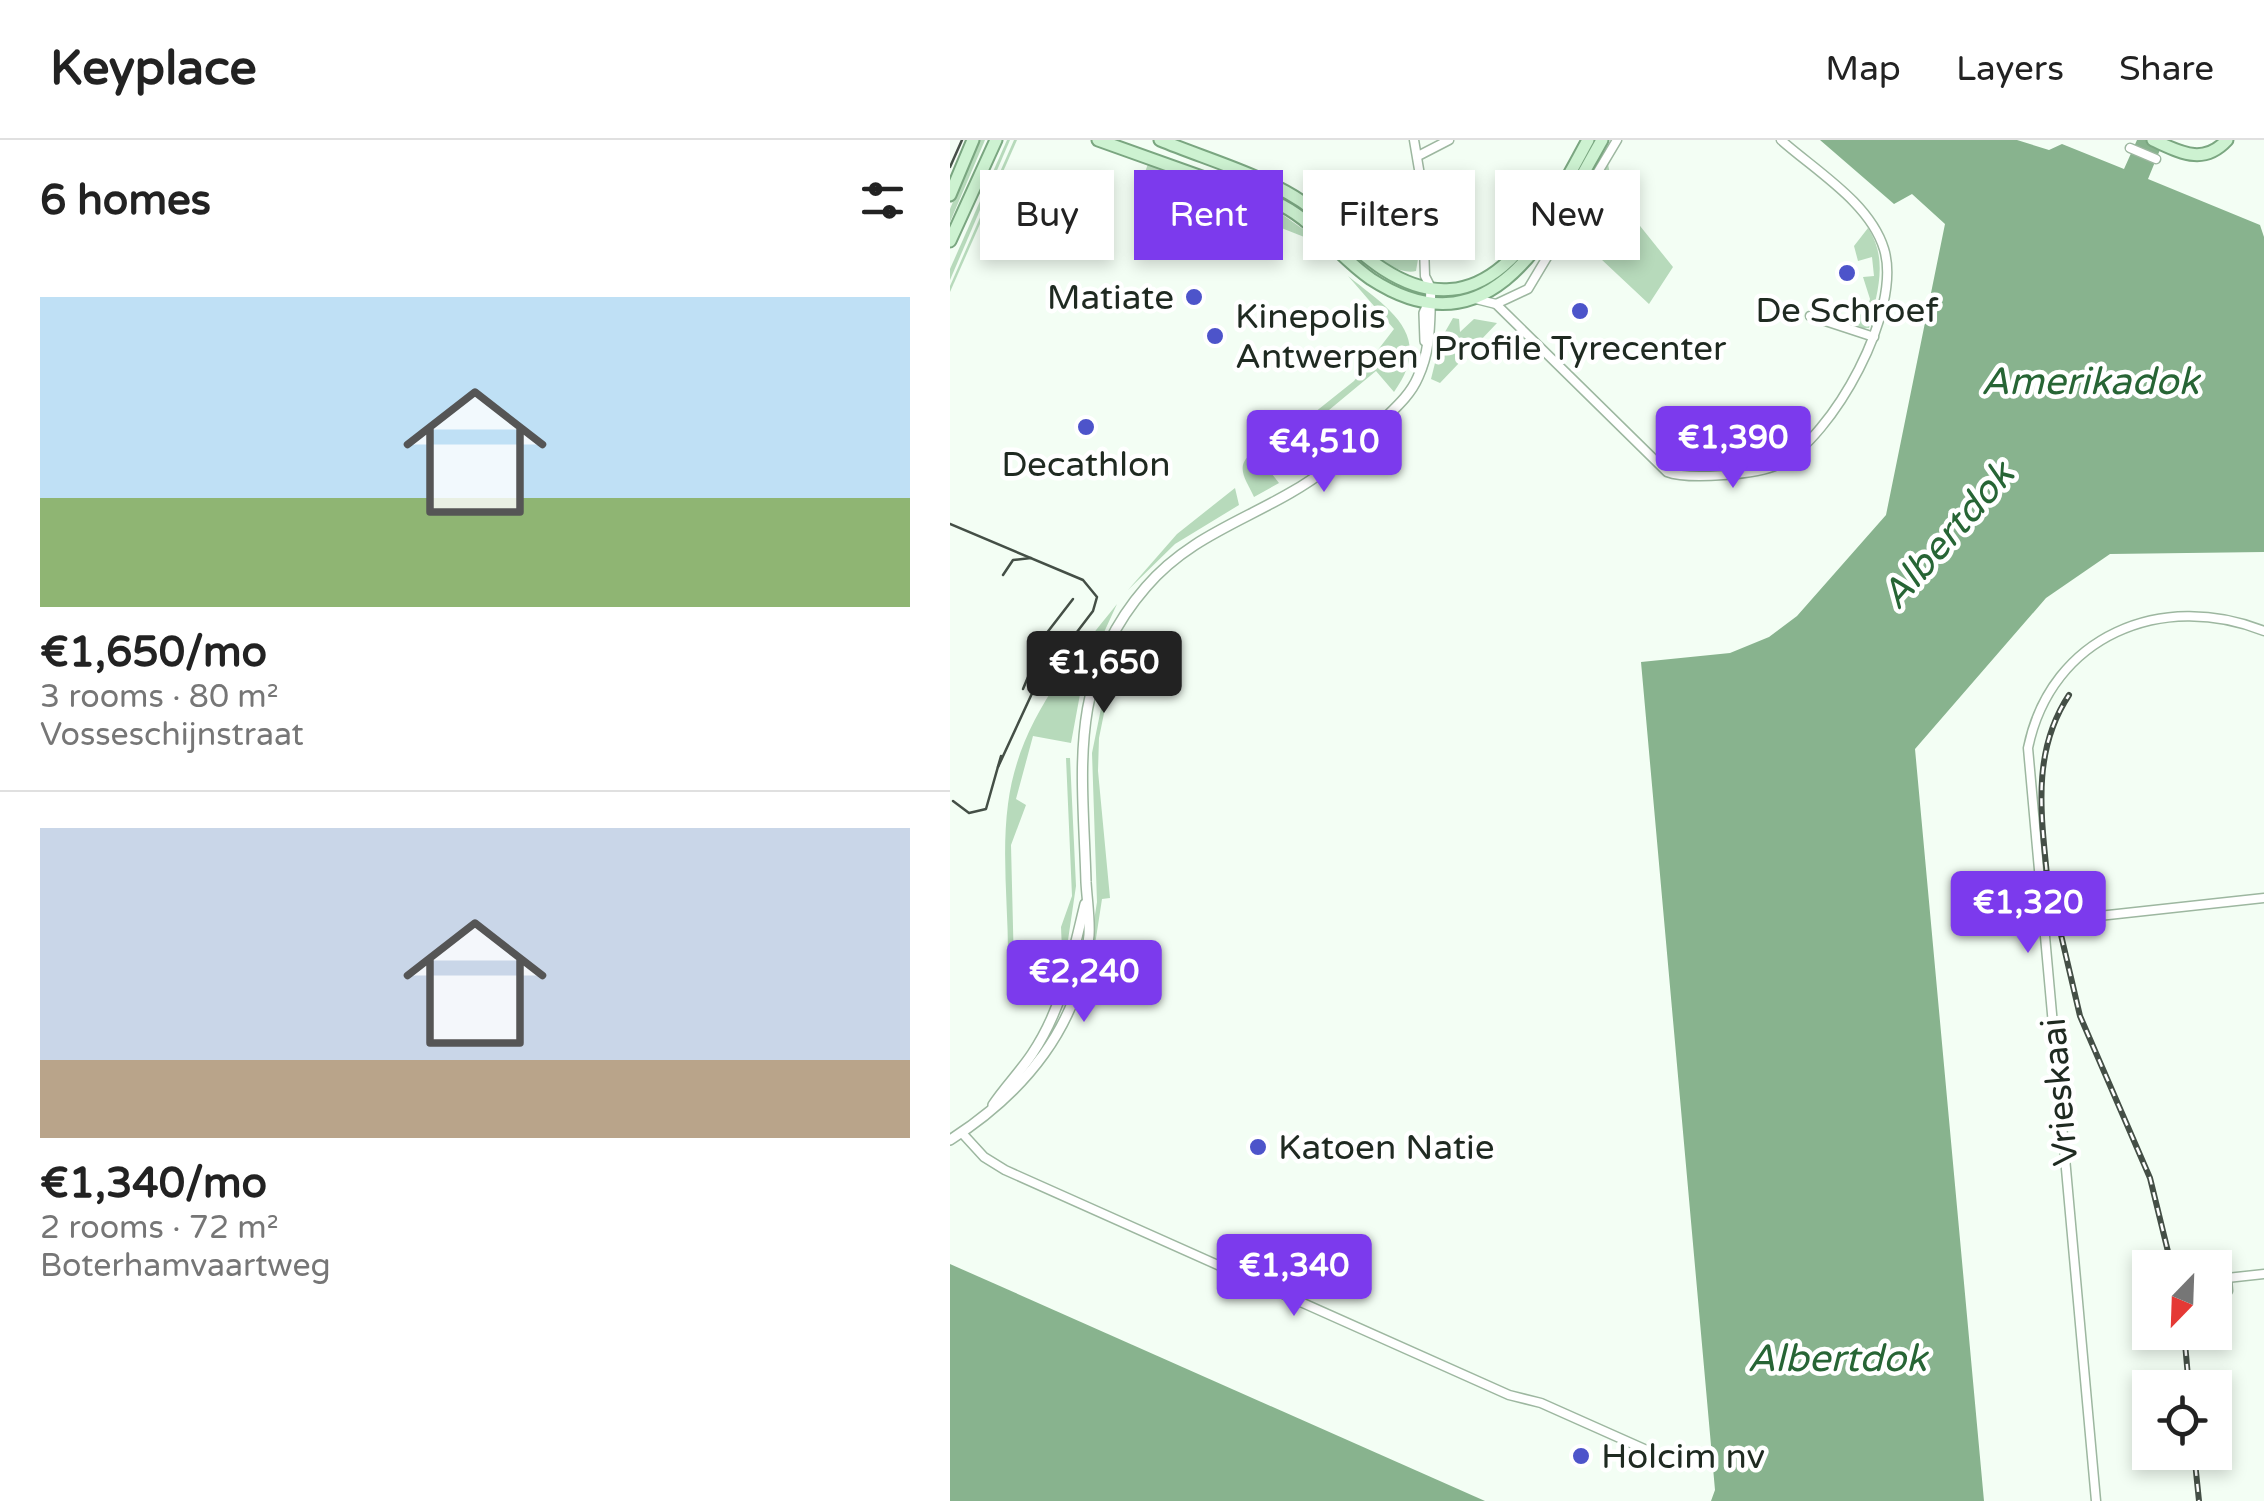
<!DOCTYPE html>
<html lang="en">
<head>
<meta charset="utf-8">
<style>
	:root { --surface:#fff; --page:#f6f6f6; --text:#222; --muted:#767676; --line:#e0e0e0; --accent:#7c3aed }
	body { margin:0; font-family:"Varela Round",sans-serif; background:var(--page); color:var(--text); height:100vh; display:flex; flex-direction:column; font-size:38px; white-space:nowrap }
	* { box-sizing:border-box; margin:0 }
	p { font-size:32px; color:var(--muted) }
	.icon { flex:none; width:55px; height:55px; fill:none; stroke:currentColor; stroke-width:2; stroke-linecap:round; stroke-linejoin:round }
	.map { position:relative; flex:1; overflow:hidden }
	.details { display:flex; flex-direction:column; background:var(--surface); width:950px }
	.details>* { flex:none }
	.top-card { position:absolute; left:30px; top:30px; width:950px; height:90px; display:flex; gap:20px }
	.needle { width:65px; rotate:203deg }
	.fabs { position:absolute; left:1182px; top:1110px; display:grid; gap:20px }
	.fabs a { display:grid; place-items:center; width:100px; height:100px; border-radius:0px; background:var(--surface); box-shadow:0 5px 15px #0003; font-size:50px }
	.price { position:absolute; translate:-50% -85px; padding:0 22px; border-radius:10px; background:var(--accent); color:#fff; font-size:32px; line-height:65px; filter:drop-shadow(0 2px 5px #0008) }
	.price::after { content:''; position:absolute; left:50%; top:60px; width:30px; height:22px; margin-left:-15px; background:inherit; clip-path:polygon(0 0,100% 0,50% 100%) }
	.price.on { background:#222; color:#fff }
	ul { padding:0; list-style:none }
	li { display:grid; align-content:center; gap:20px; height:530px; padding:0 40px }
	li+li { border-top:2px solid var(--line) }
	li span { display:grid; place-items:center; height:310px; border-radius:0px; color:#555 }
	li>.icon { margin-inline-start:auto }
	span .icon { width:180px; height:180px; fill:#fffc; stroke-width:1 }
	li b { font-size:42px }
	h2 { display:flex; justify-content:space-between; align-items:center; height:120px; padding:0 40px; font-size:42px }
	.tag { padding:0 35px; border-radius:0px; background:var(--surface); box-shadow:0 5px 15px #0003; font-size:35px; line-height:90px }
	.tag.on { background:var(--accent); color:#fff }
	header { display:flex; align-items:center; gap:60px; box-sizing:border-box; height:140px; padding:0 50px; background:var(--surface); border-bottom:2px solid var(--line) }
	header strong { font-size:48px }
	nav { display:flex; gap:55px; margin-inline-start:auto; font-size:35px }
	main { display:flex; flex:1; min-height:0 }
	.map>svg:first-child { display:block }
</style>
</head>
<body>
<header>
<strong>Keyplace</strong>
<nav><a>Map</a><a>Layers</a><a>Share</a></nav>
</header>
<main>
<section class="details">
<h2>6 homes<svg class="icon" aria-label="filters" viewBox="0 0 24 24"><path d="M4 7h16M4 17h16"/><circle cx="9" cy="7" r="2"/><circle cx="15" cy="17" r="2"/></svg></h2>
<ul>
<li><span style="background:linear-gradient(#bfe0f5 65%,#8fb573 0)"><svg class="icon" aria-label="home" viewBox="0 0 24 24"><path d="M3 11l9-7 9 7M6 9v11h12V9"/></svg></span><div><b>€1,650/mo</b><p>3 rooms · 80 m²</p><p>Vosseschijnstraat</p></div></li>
<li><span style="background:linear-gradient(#c9d6e8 75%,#b9a48a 0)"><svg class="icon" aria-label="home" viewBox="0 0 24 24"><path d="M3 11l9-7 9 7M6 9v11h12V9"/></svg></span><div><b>€1,340/mo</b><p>2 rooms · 72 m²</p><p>Boterhamvaartweg</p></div></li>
</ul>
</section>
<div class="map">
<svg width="1314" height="1361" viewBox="0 0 1314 1361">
	<rect width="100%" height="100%" fill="#f3fef4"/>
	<g fill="#b7dabb">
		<path d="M 29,0 L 35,0 L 0,82 L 0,69 Z"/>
		<path d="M 57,0 L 60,0 L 0,140 L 0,129 Z"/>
		<path d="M 64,0 L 67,0 L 0,152 L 0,146 Z"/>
		<path d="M 198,24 L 263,48 L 265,61 L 195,32 Z"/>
		<path d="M 658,24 L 666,64 L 670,61 L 723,127 L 699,164 L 619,89 Z"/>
		<path d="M 280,58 L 330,73 L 377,106 L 281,68 Z"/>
		<path d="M 918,88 C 939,120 927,153 919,188 L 911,188 L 900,177 L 916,173 L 920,159 L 913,137 L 924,136 L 922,117 L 908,121 L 904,106 Z"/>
		<path d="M 409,96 L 453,118 L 456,113 L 468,119 L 466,131 C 446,136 415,111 409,96 Z"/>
		<path d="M 398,136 C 439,169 485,195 444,252 L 426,231 L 314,324 L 329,343 L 304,357 C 297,341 284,327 301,314 L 305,320 L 404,241 L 444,189 Z"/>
		<path d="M 503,178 L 509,179 L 510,192 L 524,179 L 547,183 L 490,243 L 481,239 L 491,199 Z"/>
		<path d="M 285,348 L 289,365 L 225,404 L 178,450 L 227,394 Z"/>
		<path d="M 167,464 L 133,538 L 121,603 L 83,596 L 66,659 L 76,665 L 61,705 L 64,828 L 58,826 C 59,772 51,717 58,664 C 68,584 118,525 167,464 Z"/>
		<path d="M 159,529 L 163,529 L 149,598 L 148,631 L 160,758 L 152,759 L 139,844 L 134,844 L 147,762 L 142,613 Z"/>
		<path d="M 116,618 L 120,618 L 126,746 L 113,834 L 111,787 L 122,756 Z"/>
	</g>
	<g fill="#88b38e">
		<path d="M 870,0 L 1067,0 L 1099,10 L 1112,4 L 1174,29 L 1187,0 L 1214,0 L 1198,39 L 1310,85 L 1314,97 L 1314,412 L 1160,414 L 1096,458 L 965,609 L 1034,1361 L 761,1361 L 765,1350 L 691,522 L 780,513 L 819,497 L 847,476 L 936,375 L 995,84 L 962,54 L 944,64 Z"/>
		<path d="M 0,1124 L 535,1361 L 0,1361 Z"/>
	</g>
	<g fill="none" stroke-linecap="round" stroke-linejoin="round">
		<defs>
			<g id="minor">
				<path d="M 464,0 L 472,47 L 475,136 L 481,148"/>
				<path d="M 1180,8 L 1206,19"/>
				<path d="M 468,16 L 499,0"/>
				<path d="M 526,159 L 546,164 L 578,149 L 667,0"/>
				<path d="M 546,164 L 717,332 C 738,340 809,335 829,324 C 883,297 953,170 934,109 C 920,63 866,31 831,0"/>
				<path d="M 860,176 L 924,197"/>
				<path d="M 1094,782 L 1314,758"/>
				<path d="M 12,993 L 34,1017 L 55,1030 L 559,1255 L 591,1263 L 710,1316"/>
				<path d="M 1278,1151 L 1277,1138 L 1314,1134"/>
				<path d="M 1146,1361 L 1078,608 C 1101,496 1212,450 1314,491"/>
			</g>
			<g id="tertiary">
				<path d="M 475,201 L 474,173 L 479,162"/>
				<path d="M 43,965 C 55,947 70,932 82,914 C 113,868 122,817 135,764"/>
				<path d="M 0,1000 C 74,953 130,886 139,795 C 140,778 137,760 136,742 C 133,632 116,539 196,447 C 236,400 288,383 340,353 C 374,334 402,310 430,283 C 444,269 460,256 468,237 C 482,207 479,179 481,148"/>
			</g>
			<g id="primary">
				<path d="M 148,0 L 333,66 C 367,84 389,117 421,139 C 544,219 603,86 652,0"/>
				<path d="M 210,0 C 256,19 310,34 351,61 C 380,81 403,110 433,129 C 541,199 596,76 638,0"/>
				<path d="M 1203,0 C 1230,12 1253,26 1277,0"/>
				<path d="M 0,55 L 23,0"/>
				<path d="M 0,101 L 46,0"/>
			</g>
		</defs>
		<use href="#minor" stroke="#9db7a0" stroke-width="11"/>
		<use href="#tertiary" stroke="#9db7a0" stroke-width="12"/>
		<use href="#primary" stroke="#7aa680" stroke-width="15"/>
		<use href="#minor" stroke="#fff" stroke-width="8"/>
		<use href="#tertiary" stroke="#fff" stroke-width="9"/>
		<use href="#primary" stroke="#cdf2d1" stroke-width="11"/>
		<g stroke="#444f46" stroke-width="2.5">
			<path d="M 0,27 L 12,0"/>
			<path d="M 0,384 L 133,440 L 147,457 L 143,471 L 85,547 L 48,627"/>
			<path d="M 53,435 L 63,420 L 81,418"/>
			<path d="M 73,549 L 96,494 L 123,459"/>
			<path d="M 3,661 L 19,673 L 36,669 L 51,616"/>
		</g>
		<defs>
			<g id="rail">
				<path d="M 1097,735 L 1130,876 L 1200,1038 L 1222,1128"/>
				<path d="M 1098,746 C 1092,679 1080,614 1119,555"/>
				<path d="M 1234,1192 L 1239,1248"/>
				<path d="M 1244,1312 L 1249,1361"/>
			</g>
		</defs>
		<use href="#rail" stroke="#444f46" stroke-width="6"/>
		<use href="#rail" stroke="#fff" stroke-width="2.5" stroke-dasharray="8" stroke-linecap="butt"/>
	</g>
	<g fill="#4d54ca" stroke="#fff" stroke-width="4">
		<circle cx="897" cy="133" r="10"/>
		<circle cx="244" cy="157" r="10"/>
		<circle cx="630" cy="171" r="10"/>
		<circle cx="265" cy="196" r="10"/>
		<circle cx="136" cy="287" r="10"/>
		<circle cx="308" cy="1007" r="10"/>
		<circle cx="631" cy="1316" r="10"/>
	</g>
	<g text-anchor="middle" stroke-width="9" stroke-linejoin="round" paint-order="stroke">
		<g font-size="35" fill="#1f2a21" stroke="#fff">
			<text x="224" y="169" text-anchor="end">Matiate</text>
			<text x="897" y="182">De Schroef</text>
			<text x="285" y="188" text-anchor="start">Kinepolis<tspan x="285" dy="40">Antwerpen</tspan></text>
			<text x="630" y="220">Profile Tyrecenter</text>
			<text x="136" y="336">Decathlon</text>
			<text x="328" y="1019" text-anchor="start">Katoen Natie</text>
			<text x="651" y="1328" text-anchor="start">Holcim nv</text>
		</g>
		<g font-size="35" fill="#1f2a21" stroke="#fff">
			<text transform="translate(1109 952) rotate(-95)" y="12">Vrieskaai</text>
		</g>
		<g font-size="38" font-style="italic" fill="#276535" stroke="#fff">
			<text x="1140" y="254">Amerikadok</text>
			<text transform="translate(997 395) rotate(-49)" y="13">Albertdok</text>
			<text x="887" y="1231">Albertdok</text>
		</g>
	</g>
</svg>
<div class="fabs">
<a><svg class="needle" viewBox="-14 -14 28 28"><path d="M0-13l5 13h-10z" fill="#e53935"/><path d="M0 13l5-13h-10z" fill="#767676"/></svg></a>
<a><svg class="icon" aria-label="locate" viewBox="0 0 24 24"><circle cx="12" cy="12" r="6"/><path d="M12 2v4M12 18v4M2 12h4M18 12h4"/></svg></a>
</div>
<b class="price" style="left:783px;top:351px">€1,390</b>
<b class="price" style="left:374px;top:355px">€4,510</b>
<b class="price on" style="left:154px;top:576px">€1,650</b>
<b class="price" style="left:1078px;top:816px">€1,320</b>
<b class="price" style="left:134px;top:885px">€2,240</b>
<b class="price" style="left:344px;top:1179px">€1,340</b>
<div class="top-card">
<a class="tag">Buy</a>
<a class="tag on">Rent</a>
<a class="tag">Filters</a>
<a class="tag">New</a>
</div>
</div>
</main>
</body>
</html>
